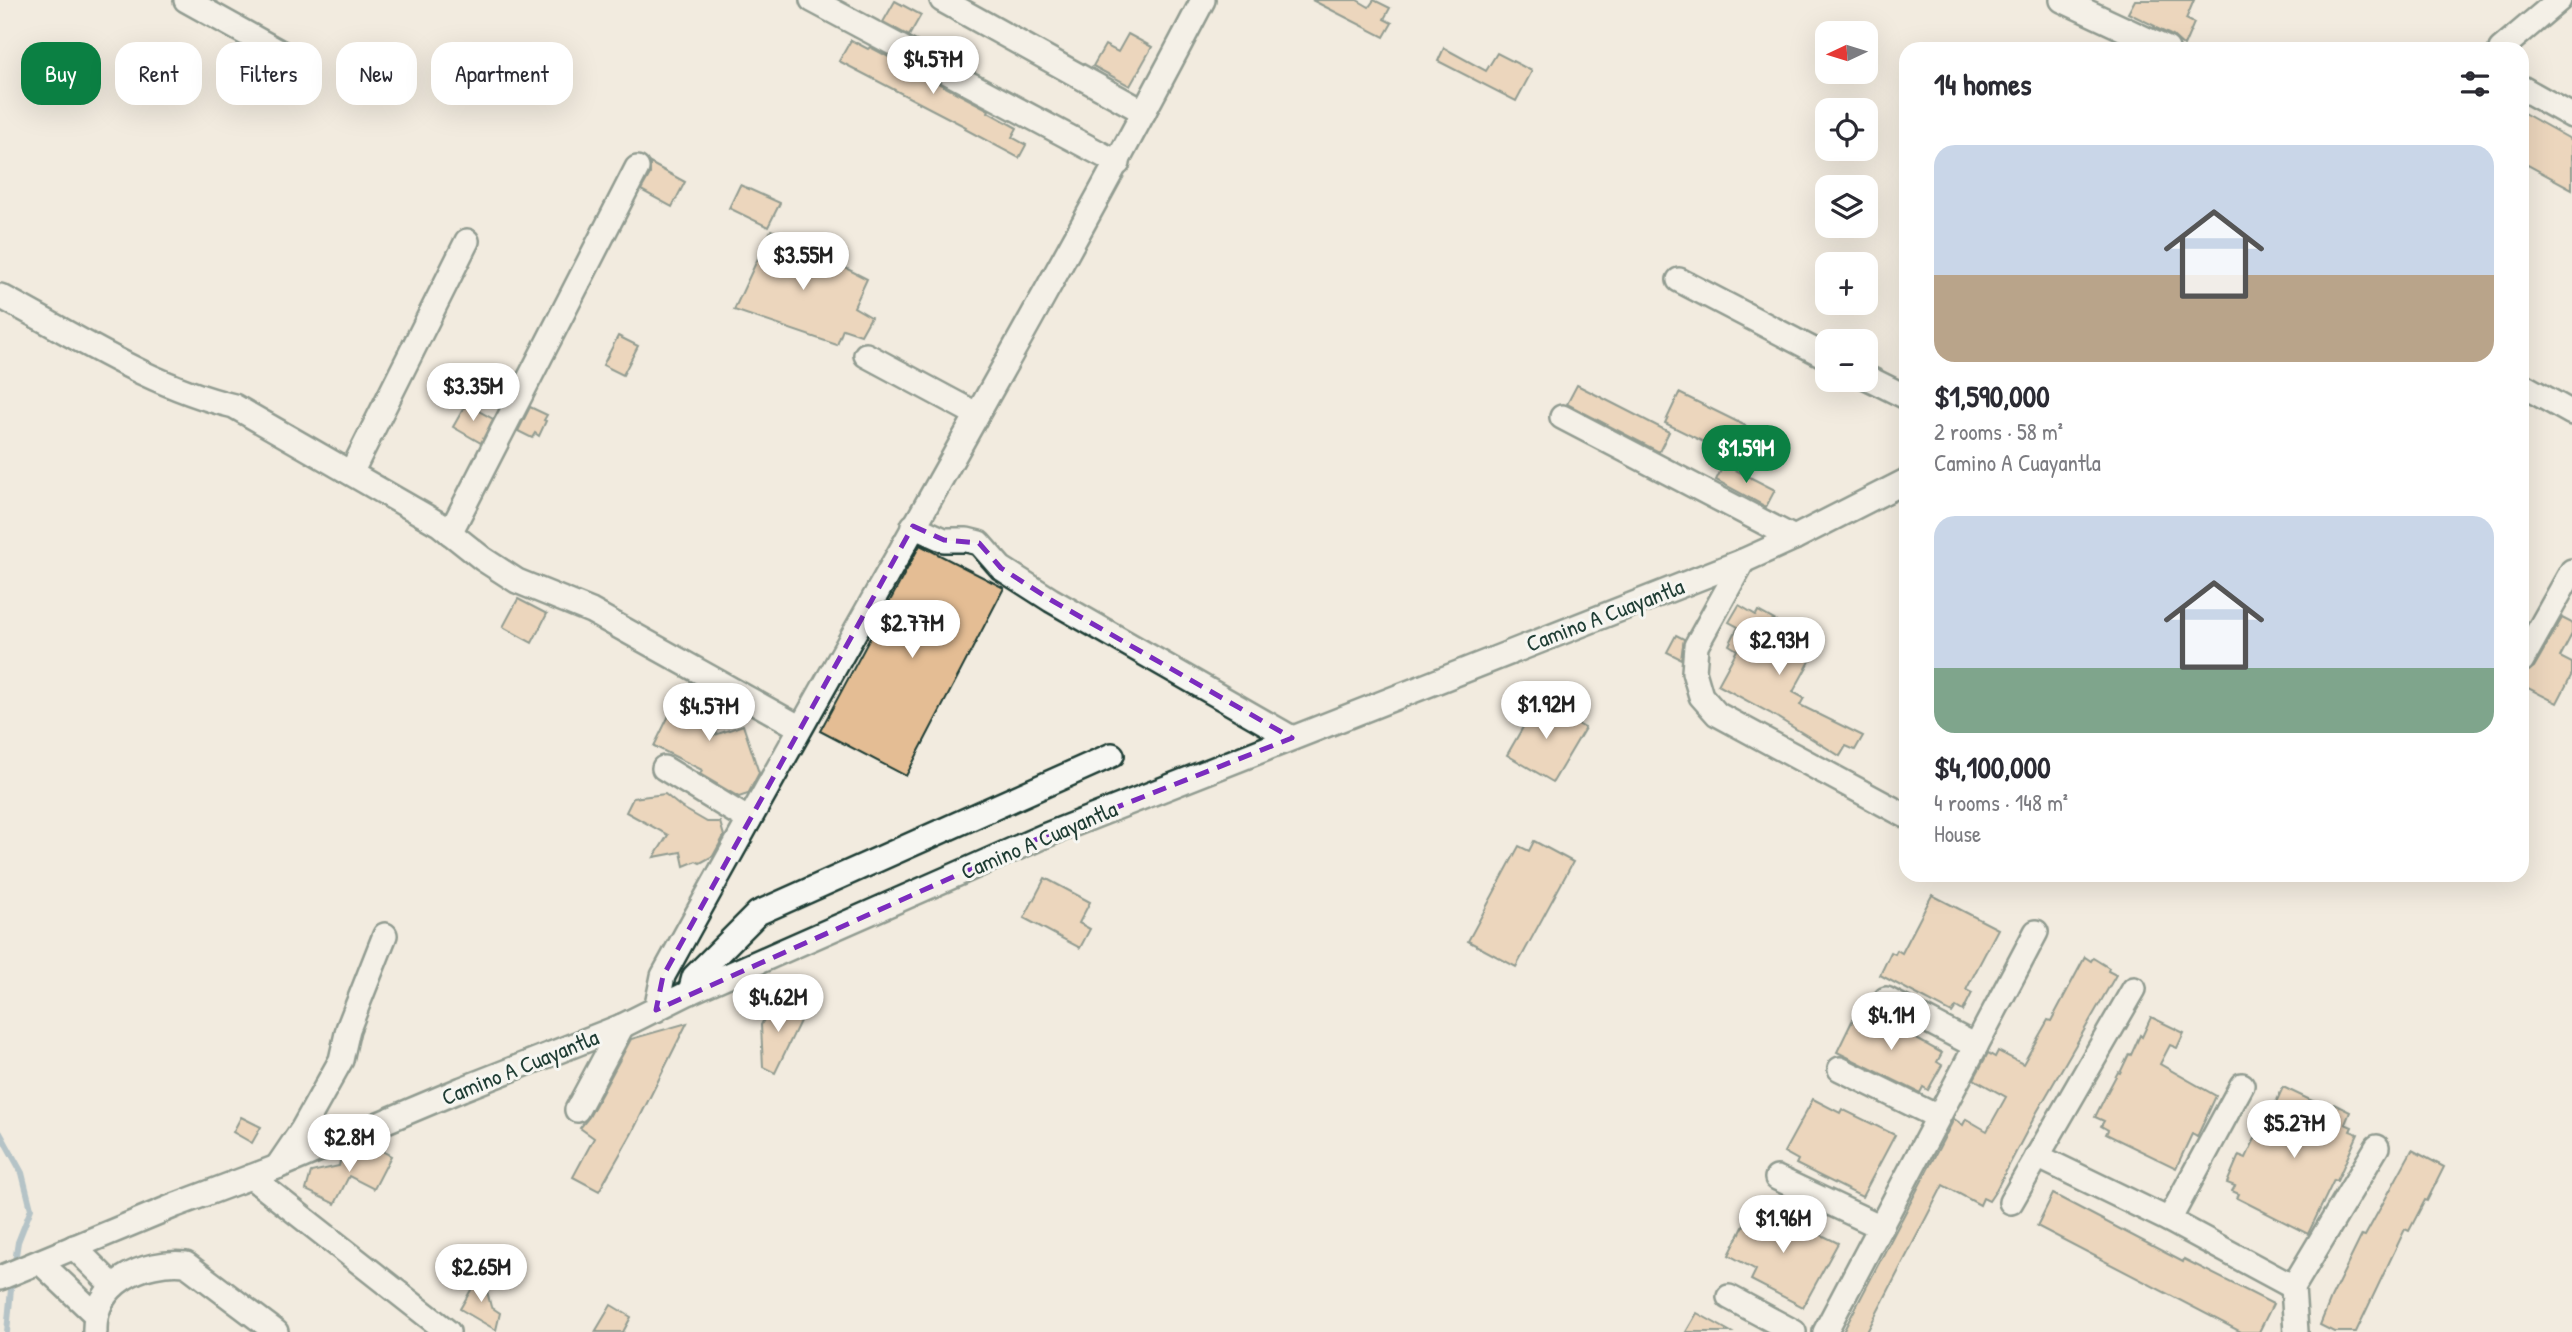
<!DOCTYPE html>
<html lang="en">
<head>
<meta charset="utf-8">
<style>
	:root { --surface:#fff; --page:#f2f2f3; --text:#2b2b33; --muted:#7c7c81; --accent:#0b8043 }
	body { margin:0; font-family:"Patrick Hand",sans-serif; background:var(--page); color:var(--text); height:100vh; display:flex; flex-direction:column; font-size:26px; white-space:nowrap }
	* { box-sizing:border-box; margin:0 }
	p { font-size:23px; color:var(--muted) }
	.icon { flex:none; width:38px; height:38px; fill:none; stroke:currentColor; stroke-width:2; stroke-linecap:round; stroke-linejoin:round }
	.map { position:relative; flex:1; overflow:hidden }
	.sheet { position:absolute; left:1899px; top:42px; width:630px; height:840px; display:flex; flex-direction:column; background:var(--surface); border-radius:21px; box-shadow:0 7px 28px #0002 }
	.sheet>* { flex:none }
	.top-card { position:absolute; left:21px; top:42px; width:665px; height:63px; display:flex; gap:14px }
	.needle { width:46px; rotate:266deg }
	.tools { position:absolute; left:1815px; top:21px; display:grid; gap:14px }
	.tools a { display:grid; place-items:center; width:63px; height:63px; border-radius:14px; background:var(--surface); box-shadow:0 7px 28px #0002; font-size:35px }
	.price { position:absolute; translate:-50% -60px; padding:0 16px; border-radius:24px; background:#fff; color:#222; font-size:23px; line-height:46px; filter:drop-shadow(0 2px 4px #0008) }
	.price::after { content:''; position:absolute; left:50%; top:42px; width:21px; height:16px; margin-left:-10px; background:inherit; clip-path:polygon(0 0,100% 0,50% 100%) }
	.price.current { background:var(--accent); color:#fff }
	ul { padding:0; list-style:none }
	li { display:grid; align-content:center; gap:14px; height:371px; padding:0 35px }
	li span { display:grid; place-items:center; height:217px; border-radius:21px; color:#555 }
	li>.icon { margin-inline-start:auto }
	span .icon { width:126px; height:126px; fill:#fffc; stroke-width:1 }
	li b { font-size:30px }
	h2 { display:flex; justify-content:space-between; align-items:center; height:84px; padding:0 35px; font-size:30px }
	.tag { padding:0 24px; border-radius:21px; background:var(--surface); box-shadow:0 7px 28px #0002; font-size:24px; line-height:63px }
	.tag.current { background:var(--accent); color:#fff }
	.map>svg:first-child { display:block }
</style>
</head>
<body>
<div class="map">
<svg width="2572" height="1332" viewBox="0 0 2572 1332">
	<rect width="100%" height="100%" fill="#f2ebdf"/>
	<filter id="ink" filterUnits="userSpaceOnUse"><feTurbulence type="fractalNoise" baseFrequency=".0143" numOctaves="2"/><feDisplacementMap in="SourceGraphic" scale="14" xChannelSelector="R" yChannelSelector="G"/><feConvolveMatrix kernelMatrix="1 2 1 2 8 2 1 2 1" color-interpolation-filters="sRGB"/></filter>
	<g filter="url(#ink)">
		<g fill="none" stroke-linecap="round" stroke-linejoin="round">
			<g stroke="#6a93aa" stroke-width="6">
				<path d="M 0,1133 L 22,1173 L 31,1209 L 18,1242 L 14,1268"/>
				<path d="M 7,1332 L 12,1278"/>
			</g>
		</g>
		<g fill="#e4bd94" stroke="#1f3d34" stroke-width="2">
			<path d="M 1312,0 L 1357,0 L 1369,7 L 1374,0 L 1390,8 L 1384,19 L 1392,23 L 1384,37 Z"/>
			<path d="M 2135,0 L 2194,0 L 2186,19 L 2194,23 L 2184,46 L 2173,36 L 2154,27 L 2155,26 L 2128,13 Z"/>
			<path d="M 895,1 L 921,15 L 909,36 L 883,22 Z"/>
			<path d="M 1128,34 L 1152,47 L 1130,86 L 1093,66 L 1105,45 L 1118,52 Z"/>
			<path d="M 851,40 L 868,49 L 870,47 L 989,110 L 988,112 L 1017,128 L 1012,137 L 1026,145 L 1019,158 L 965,129 L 966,127 L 839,61 Z"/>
			<path d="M 1444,48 L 1486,71 L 1497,53 L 1532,71 L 1516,101 L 1438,61 Z"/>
			<path d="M 2522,112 L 2572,140 L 2572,189 L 2522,162 Z"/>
			<path d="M 650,163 L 685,182 L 672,207 L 641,190 L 650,174 Z"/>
			<path d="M 740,185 L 780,203 L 768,227 L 729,208 Z"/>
			<path d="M 771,230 L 867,279 L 854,307 L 871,317 L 861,335 L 843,329 L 837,345 L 734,310 Z"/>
			<path d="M 618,336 L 638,346 L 623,375 L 603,365 Z"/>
			<path d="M 1577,385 L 1669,432 L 1659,452 L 1567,404 Z"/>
			<path d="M 1679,393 L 1746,426 L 1744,429 L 1749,431 L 1736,458 L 1665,423 Z"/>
			<path d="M 466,404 L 493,419 L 481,443 L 453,427 Z"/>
			<path d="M 530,407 L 547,415 L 544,420 L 546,421 L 539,436 L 535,433 L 532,438 L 518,431 Z"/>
			<path d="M 1724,464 L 1775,490 L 1766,507 L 1716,480 Z"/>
			<path d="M 920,545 L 1004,588 L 906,776 L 820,731 Z"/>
			<path d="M 518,599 L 547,614 L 532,643 L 503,627 Z"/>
			<path d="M 1739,605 L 1756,615 L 1758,611 L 1819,645 L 1793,692 L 1804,698 L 1800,705 L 1863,736 L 1855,750 L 1846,746 L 1840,756 L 1770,713 L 1718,685 L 1737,650 L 1729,645 L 1738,627 L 1729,622 Z"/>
			<path d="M 2562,618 L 2572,623 L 2572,634 L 2560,657 L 2572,663 L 2572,674 L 2557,703 L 2522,685 L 2522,679 L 2525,673 L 2534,667 Z"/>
			<path d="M 1676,635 L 1684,639 L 1681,659 L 1667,652 Z"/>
			<path d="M 683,687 L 727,709 L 715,735 L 743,725 L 759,773 L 748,794 L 739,797 L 700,774 L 702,770 L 654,746 Z"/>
			<path d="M 1538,701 L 1585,728 L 1553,782 L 1507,755 Z"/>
			<path d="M 665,794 L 681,807 L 707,822 L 720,822 L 724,836 L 713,856 L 700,863 L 696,861 L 684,866 L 681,852 L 654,857 L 668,835 L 626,812 L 633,798 Z"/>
			<path d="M 1534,841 L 1573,862 L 1516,967 L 1468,941 L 1519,846 L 1529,851 Z"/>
			<path d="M 1045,878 L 1090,902 L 1079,923 L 1090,929 L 1080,948 L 1024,918 Z"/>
			<path d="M 1932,895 L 1998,929 L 1966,990 L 1972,993 L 1963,1011 L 1956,1007 L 1952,1013 L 1880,975 L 1891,952 L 1895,954 L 1897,950 L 1902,953 Z"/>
			<path d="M 2085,957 L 2091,961 L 2093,958 L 2109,968 L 2108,971 L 2116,975 L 2037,1112 L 1995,1192 L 1989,1201 L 1983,1198 L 1980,1205 L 1943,1185 L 1867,1332 L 1843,1332 L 1954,1119 L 1963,1125 L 1966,1119 L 1987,1131 L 2006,1097 L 1974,1079 L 1988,1053 L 1995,1057 L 1998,1051 L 2023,1064 L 2048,1020 L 2051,1021 Z"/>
			<path d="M 775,999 L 803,1015 L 775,1073 L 763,1067 L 761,1025 Z"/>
			<path d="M 1864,1010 L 1942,1053 L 1937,1062 L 1942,1065 L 1928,1090 L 1923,1087 L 1920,1093 L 1837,1052 L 1857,1011 L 1862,1014 Z"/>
			<path d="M 2151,1017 L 2184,1033 L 2177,1048 L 2170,1045 L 2160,1064 L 2216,1096 L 2197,1137 L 2192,1134 L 2176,1168 L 2106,1134 L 2108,1130 L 2101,1126 L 2104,1121 L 2095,1117 L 2108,1091 L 2118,1072 L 2120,1073 L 2129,1054 L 2131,1055 L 2140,1035 L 2142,1037 Z"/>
			<path d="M 687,1023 L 632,1133 L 599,1191 L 573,1177 L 594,1138 L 580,1128 L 589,1117 L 631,1039 Z"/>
			<path d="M 2283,1087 L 2331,1110 L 2334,1104 L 2350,1112 L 2345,1124 L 2352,1127 L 2350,1131 L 2358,1134 L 2337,1181 L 2334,1180 L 2308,1234 L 2237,1198 L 2239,1194 L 2232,1191 L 2235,1186 L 2227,1183 L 2239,1155 L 2246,1158 L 2262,1123 L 2266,1125 Z"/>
			<path d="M 1813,1099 L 1840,1113 L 1842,1109 L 1895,1135 L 1862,1197 L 1796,1164 L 1798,1160 L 1784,1152 Z"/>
			<path d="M 241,1117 L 261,1127 L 252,1143 L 233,1132 Z"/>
			<path d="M 375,1147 L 391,1156 L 374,1189 L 349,1176 L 335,1204 L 306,1190 L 311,1172 L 339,1166 L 340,1161 Z"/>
			<path d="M 2412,1150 L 2444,1167 L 2427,1201 L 2425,1200 L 2409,1231 L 2405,1229 L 2356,1332 L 2334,1332 L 2320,1325 L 2331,1298 L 2362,1235 L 2365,1236 Z"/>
			<path d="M 2053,1194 L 2183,1262 L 2184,1259 L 2273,1304 L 2259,1332 L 2241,1332 L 2037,1226 Z"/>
			<path d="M 1752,1209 L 1781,1224 L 1785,1217 L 1838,1243 L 1803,1307 L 1751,1280 L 1756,1270 L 1729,1255 Z"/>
			<path d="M 482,1271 L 491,1307 L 500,1313 L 496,1330 L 460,1309 Z"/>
			<path d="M 611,1305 L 631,1317 L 623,1332 L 595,1332 Z"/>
			<path d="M 1697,1313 L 1731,1332 L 1686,1332 Z"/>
		</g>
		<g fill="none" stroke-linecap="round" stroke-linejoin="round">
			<defs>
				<g id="minor">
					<path d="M 186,0 L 294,60"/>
					<path d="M 812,0 L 1118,163"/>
					<path d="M 942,0 L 1144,112"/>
					<path d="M 2062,0 L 2167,49"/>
					<path d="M 2501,49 L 2559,0"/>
					<path d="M 2522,88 L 2572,116"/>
					<path d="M 1679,280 L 1827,357"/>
					<path d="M 0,296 C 76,336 150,386 234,406 L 439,524 L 483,559 L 517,581 L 591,611 L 799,727"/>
					<path d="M 866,355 L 976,414"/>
					<path d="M 1866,377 L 1906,397"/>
					<path d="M 2522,385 L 2572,413"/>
					<path d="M 1562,417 L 1794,538"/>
					<path d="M 351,473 L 467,241"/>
					<path d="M 913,526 L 944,540 L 967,540 L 979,543 L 1001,568 L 1051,600 L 1292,738"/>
					<path d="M 450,533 L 637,168"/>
					<path d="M 1743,561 L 1696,646 L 1694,672 L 1701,696 L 1717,714 L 1906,816"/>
					<path d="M 2522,660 L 2572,571"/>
					<path d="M 664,768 L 749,820"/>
					<path d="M 690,992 L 694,977 L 758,913 L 1112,755"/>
					<path d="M 1886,999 L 1976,1046"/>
					<path d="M 656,1010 L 663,976 C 841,650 1031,330 1203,0"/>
					<path d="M 1840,1069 L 1938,1117"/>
					<path d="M 577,1110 L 622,1026"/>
					<path d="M 2037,1156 L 2169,1220 L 2293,1287"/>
					<path d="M 277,1167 L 302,1130 L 341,1060 L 348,1029 L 385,935"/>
					<path d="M 251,1177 L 448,1332"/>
					<path d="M 1777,1178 L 1881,1227"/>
					<path d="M 2011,1202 L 2134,989"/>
					<path d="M 2169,1220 L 2242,1085"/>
					<path d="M 74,1247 L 113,1286"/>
					<path d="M 40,1262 L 96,1315"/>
					<path d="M 0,1278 L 176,1205 L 277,1167 L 462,1089 L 622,1026 L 690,992 L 1044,836 L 1743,561 L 1794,538 L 1906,481"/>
					<path d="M 1729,1297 L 1794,1332"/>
					<path d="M 95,1332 C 93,1283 143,1260 186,1264 L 276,1332"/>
					<path d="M 1825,1332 L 2036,932"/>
					<path d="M 2296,1332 L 2293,1287 L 2377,1147"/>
				</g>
			</defs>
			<use href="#minor" stroke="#1f3d34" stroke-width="28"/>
			<use href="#minor" stroke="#f6f6f2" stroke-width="23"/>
		</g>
	</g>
	<path d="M0 0H2572V1332H0ZM 913,526 L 944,540 L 979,543 L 1001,568 L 1051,600 L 1292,738 L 1044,836 L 656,1010 L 663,976 Z" fill="#f2ebdf" fill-opacity=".55" fill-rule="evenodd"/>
	<path fill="none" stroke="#7b2cbf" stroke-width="5" stroke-dasharray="14 9" stroke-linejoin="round" d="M 913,526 L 944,540 L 979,543 L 1001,568 L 1051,600 L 1292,738 L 1044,836 L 656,1010 L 663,976 Z"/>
	<g text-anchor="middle" stroke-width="6" stroke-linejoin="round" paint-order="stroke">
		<g font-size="23" fill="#1f3d34" stroke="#f6f6f2">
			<text transform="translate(1605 615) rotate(-21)" y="8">Camino A Cuayantla</text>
			<text transform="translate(1039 840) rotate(-23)" y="8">Camino A Cuayantla</text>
			<text transform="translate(520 1067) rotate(-22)" y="8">Camino A Cuayantla</text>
		</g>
	</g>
</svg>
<div class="tools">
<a><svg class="needle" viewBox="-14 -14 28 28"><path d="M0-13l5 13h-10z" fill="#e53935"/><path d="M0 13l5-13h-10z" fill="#7c7c81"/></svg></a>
<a><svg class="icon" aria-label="locate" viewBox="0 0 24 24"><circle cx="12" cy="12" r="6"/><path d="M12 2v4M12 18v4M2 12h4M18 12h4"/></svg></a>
<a><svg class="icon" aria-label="layers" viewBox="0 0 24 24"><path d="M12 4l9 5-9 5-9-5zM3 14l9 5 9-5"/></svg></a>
<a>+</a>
<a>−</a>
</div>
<b class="price" style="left:933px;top:96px">$4.57M</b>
<b class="price" style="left:803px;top:292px">$3.55M</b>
<b class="price" style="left:473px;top:423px">$3.35M</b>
<b class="price current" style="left:1746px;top:485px">$1.59M</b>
<b class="price" style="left:912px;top:660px">$2.77M</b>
<b class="price" style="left:1779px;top:677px">$2.93M</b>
<b class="price" style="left:1546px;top:741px">$1.92M</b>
<b class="price" style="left:709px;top:743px">$4.57M</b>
<b class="price" style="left:778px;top:1034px">$4.62M</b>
<b class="price" style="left:1891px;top:1052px">$4.1M</b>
<b class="price" style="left:2294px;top:1160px">$5.27M</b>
<b class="price" style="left:349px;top:1174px">$2.8M</b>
<b class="price" style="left:1783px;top:1255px">$1.96M</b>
<b class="price" style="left:481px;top:1304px">$2.65M</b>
<div class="top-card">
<a class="tag current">Buy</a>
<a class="tag">Rent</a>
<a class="tag">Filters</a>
<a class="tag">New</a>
<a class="tag">Apartment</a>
</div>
<section class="sheet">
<h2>14 homes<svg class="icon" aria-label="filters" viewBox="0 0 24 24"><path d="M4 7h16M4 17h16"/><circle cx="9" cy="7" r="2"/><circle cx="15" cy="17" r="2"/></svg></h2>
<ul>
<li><span style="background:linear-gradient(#c9d6e8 60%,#b9a48a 0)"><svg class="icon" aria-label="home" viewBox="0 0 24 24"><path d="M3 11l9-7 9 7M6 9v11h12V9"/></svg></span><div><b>$1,590,000</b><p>2 rooms · 58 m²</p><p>Camino A Cuayantla</p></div></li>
<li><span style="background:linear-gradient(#c9d6e8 70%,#7fa58c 0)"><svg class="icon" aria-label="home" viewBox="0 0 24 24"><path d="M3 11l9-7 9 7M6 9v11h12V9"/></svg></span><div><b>$4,100,000</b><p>4 rooms · 148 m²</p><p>House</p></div></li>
</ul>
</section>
</div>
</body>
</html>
